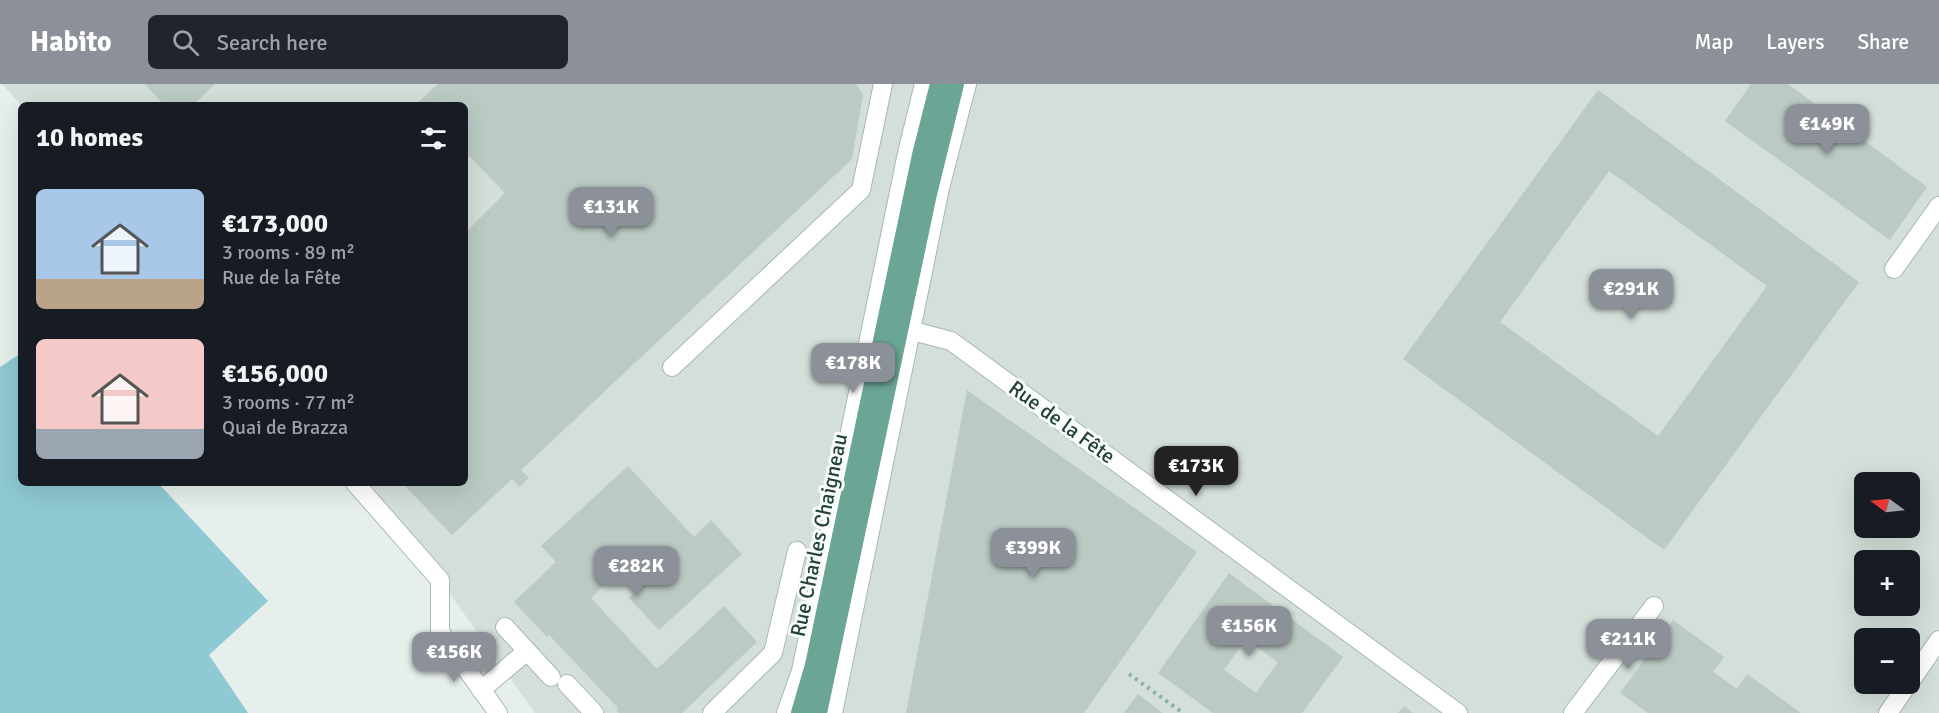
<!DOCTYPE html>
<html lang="en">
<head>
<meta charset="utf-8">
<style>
	:root { --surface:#171b24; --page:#20242c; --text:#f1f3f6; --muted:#9ea1a6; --accent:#8c9099 }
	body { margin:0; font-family:Signika,sans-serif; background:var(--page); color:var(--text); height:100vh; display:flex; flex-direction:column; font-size:22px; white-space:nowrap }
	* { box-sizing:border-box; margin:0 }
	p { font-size:20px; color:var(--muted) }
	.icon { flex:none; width:33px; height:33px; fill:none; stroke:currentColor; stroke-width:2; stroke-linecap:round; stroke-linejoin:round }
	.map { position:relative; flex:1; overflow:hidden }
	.sheet { position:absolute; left:18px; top:18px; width:450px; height:384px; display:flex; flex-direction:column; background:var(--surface); border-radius:9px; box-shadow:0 6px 24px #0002 }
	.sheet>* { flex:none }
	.needle { width:39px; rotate:285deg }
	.controls { position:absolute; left:1854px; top:388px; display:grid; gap:12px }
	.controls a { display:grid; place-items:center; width:66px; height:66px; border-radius:9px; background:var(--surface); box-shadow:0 6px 24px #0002; font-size:30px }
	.price { position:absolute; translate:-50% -51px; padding:0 14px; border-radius:12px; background:var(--accent); color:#fff; font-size:20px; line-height:39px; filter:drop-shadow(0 2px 3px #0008) }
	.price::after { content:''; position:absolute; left:50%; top:36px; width:18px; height:14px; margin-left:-9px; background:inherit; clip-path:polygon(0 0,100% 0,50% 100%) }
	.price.current { background:#222; color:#fff }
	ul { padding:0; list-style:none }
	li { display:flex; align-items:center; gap:18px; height:150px; padding:0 18px }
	li span { display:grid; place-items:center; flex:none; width:168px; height:120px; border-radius:9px; color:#555 }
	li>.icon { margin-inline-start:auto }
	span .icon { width:72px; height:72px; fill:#fffc; stroke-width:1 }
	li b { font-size:26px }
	h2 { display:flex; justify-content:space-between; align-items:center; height:72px; padding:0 18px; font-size:26px }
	header { display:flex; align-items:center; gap:36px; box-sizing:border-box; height:84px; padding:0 30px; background:var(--accent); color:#fff }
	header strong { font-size:28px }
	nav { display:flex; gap:33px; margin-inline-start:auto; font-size:21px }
	.search { width:420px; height:54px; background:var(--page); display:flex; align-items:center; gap:15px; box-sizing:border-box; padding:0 21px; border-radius:9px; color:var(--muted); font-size:22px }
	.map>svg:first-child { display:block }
</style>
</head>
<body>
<header>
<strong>Habito</strong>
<div class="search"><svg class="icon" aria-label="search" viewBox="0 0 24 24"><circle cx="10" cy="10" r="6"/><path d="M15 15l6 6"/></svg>Search here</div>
<nav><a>Map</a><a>Layers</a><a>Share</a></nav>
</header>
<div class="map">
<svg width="1939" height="629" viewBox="0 0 1939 629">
	<rect width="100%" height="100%" fill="#e6efeb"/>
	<path fill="#d4dfda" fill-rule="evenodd" d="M 2,0 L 1939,0 L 1939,629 L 535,629 L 440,496 L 357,399 L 465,399 L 465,21 L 21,21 ZM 1864,399 L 1910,399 L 1910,444 L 1864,444 ZM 1864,477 L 1910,477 L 1910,522 L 1864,522 ZM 1864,555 L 1910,555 L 1910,600 L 1864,600 Z"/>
	<path fill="#8ec9d4" d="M 21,269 L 21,399 L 158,399 L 268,517 L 209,571 L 248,629 L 0,629 L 0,283 Z"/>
	<g fill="#bbcac4" fill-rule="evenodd">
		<path d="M 145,0 L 215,0 L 193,21 L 164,21 Z"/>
		<path d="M 438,0 L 856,0 L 863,11 L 852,75 L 521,386 L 529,394 L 519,403 L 512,395 L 452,451 L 402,399 L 465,399 L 465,149 L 505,109 L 465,68 L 465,21 L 419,21 L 417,19 Z"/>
		<path d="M 1751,0 L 1788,0 L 1927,103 L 1890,156 L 1725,37 Z"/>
		<path d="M 1598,6 L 1859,198 L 1664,466 L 1403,275 ZM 1609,87 L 1767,202 L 1658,352 L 1500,238 Z"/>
		<path d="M 967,306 L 1197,468 L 1084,629 L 906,629 Z"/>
		<path d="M 628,382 L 694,453 L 711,436 L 742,470 L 659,546 L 629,514 L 637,507 L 618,488 L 591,514 L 657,585 L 724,522 L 757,558 L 682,629 L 619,629 L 616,626 L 618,624 L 549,551 L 547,553 L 514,518 L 556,478 L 541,462 Z"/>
		<path d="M 1229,489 L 1343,573 L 1302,629 L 1213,629 L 1158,589 ZM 1246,555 L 1278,578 L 1256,609 L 1224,586 Z"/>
		<path d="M 1673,536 L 1724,573 L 1713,588 L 1737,605 L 1747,590 L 1801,629 L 1648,629 L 1620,609 Z"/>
		<path d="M 1138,610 L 1163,629 L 1124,629 Z"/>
		<path d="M 1404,622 L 1413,629 L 1398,629 Z"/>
	</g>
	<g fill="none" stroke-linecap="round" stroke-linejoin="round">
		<defs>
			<g id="minor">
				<path d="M 1894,185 L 1939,122"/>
				<path d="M 886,240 L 951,257 L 1458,629"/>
				<path d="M 672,283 L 861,106 L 883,0"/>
				<path d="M 355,399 L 440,496 L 440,548 L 498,629"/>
				<path d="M 505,543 L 551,593"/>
				<path d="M 1910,598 L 1939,556"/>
				<path d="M 567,600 L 594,629"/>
				<path d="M 481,606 L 527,567"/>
				<path d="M 712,629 L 773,569 L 797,467"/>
				<path d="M 786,629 L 801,587 L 907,69 L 924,0"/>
				<path d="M 833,629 L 940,104 L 967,0"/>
				<path d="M 1573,629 L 1654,522"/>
				<path d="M 1888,629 L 1908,600"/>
			</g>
			<g id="major">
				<path d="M 800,629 L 814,581 L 921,71 L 939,0"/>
				<path d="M 818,629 L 928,110 L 955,0"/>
			</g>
		</defs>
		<use href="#minor" stroke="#a8b8b2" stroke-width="20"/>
		<use href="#major" stroke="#c2cac8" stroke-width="20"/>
		<path stroke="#86b3a5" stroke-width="4" stroke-dasharray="3 4.5" stroke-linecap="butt" d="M 1129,590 L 1183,629"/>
		<use href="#minor" stroke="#fff" stroke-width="18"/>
		<use href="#major" stroke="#6aa596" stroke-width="18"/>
	</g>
	<g text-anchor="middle" stroke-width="6" stroke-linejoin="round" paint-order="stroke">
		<g font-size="21" fill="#24423a" stroke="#f7fbf9">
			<text transform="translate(1062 338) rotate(36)" y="7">Rue de la Fête</text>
			<text transform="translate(819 451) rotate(-78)" y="7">Rue Charles Chaigneau</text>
		</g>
	</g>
</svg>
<div class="controls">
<a><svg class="needle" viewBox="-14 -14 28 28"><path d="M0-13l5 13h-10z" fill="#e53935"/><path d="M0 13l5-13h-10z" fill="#9ea1a6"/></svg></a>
<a>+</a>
<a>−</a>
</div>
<b class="price" style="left:1827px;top:71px">€149K</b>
<b class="price" style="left:611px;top:154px">€131K</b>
<b class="price" style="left:1631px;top:236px">€291K</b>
<b class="price" style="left:853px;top:310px">€178K</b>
<b class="price current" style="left:1196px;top:413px">€173K</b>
<b class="price" style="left:1033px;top:495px">€399K</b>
<b class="price" style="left:636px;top:513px">€282K</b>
<b class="price" style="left:1249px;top:573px">€156K</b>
<b class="price" style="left:1628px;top:586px">€211K</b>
<b class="price" style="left:454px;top:599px">€156K</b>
<section class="sheet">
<h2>10 homes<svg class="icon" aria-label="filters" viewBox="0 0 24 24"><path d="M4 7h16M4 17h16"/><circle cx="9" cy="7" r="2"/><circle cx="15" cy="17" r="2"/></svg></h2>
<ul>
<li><span style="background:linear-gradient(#a9c7e8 75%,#b9a48a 0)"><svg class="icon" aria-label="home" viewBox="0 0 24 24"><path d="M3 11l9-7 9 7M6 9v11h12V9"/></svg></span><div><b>€173,000</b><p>3 rooms · 89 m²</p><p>Rue de la Fête</p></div></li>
<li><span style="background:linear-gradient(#f6c9c9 75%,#9aa5b1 0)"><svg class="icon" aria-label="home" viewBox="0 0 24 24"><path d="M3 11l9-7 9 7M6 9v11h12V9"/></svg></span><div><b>€156,000</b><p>3 rooms · 77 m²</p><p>Quai de Brazza</p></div></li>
</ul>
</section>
</div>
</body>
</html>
